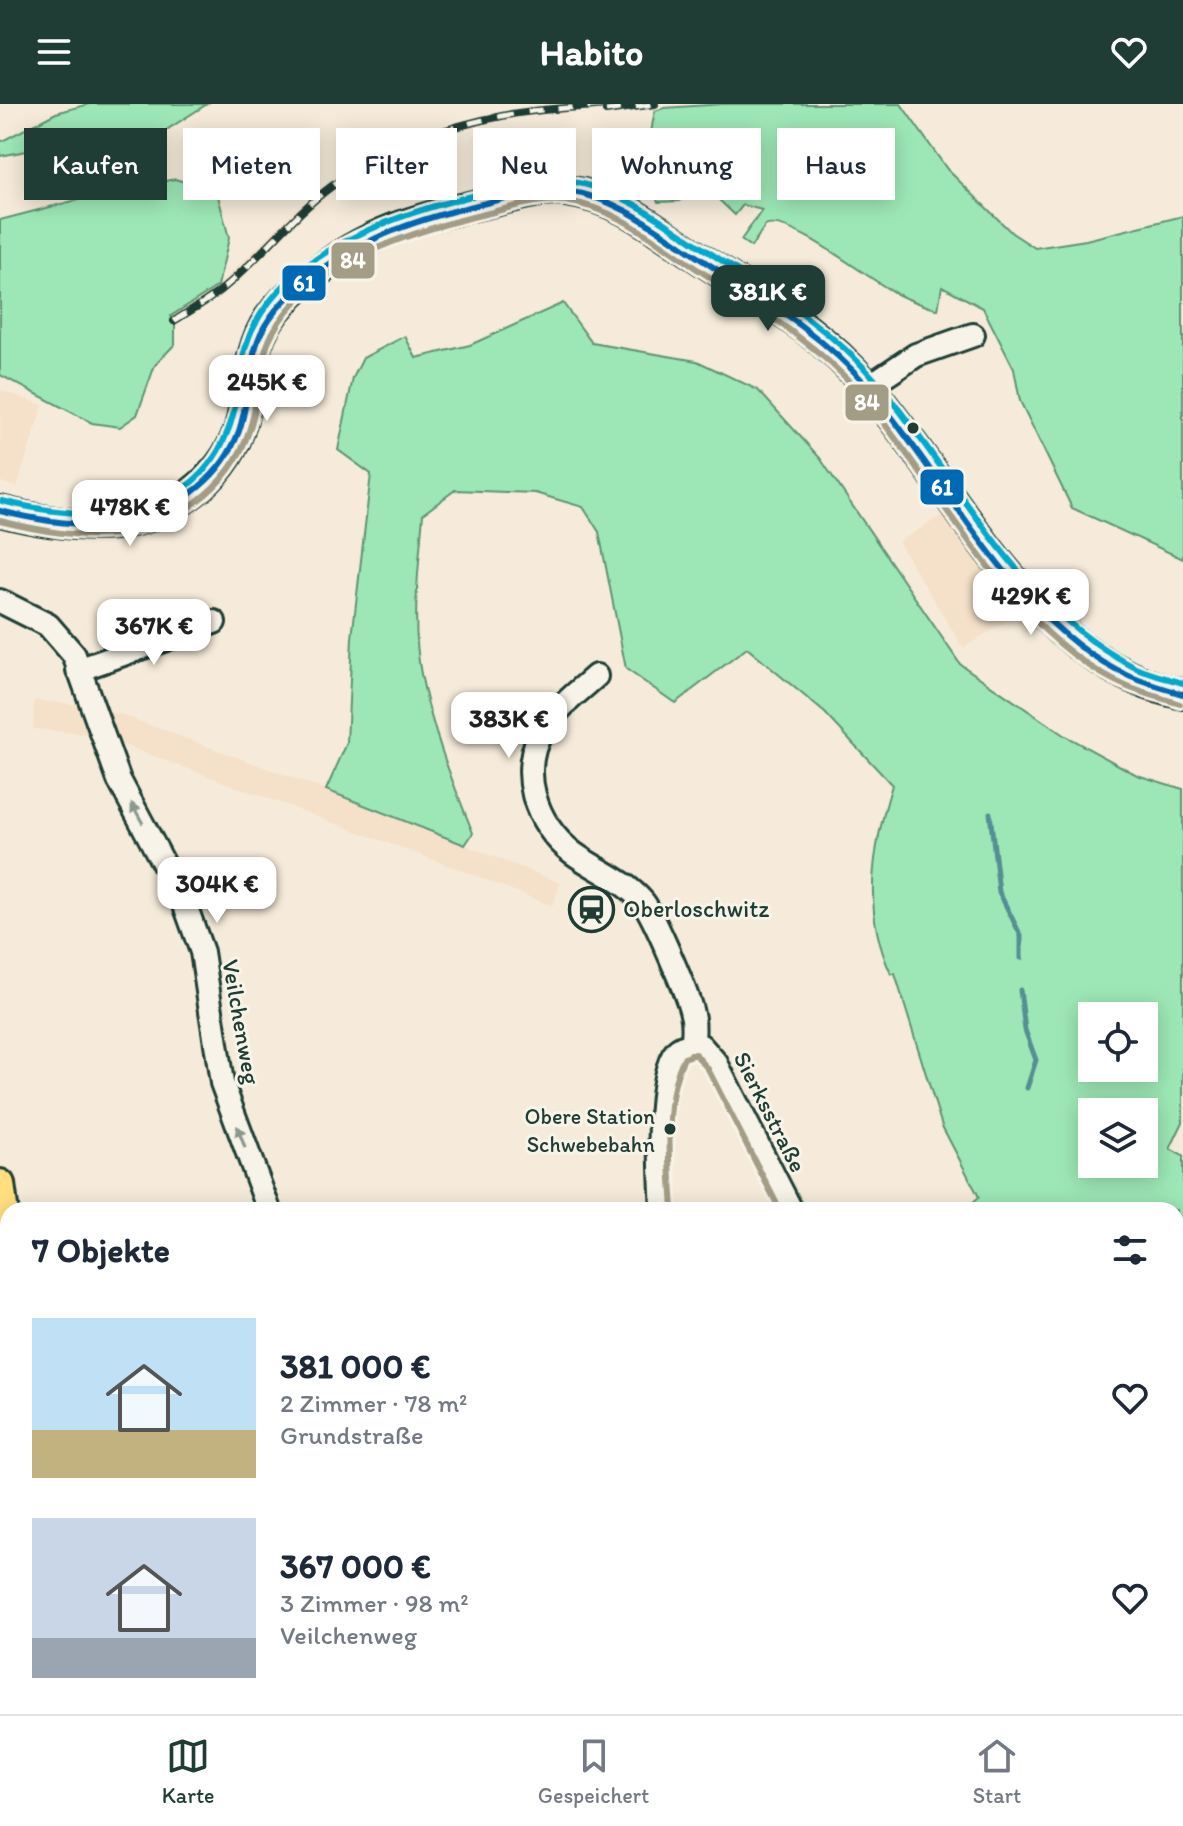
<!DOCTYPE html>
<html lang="de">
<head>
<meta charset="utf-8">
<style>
	:root { --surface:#fff; --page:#f6f6f7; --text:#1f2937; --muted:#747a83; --line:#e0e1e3; --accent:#1f3d34 }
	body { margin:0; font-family:Itim,sans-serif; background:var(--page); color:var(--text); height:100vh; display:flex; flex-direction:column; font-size:30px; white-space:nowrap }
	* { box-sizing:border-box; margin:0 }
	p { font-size:26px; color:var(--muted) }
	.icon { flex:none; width:44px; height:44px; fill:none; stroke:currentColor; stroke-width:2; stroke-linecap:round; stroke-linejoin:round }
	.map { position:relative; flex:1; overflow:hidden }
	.details { position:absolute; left:0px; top:1098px; width:1184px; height:512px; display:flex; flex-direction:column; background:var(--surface); border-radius:24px 24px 0 0; box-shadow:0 4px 20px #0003 }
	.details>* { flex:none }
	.guide { position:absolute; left:24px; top:24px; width:1136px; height:72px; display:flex; gap:16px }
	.controls { position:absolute; left:1078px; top:898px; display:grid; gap:16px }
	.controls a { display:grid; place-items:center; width:80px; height:80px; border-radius:0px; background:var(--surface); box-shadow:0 4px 20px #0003; font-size:40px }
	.price { position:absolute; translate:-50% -68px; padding:0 18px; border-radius:16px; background:#fff; color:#222; font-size:26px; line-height:52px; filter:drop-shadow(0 2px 4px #0008) }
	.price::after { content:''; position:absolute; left:50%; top:48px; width:24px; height:18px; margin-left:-12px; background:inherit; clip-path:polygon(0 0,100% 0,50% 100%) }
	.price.current { background:var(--accent); color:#fff }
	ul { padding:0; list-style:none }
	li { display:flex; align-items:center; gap:24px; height:200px; padding:0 32px }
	li span { display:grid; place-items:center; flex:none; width:224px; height:160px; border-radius:0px; color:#555 }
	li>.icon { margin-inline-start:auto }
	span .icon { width:96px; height:96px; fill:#fffc; stroke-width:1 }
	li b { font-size:34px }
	h2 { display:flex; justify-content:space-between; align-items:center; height:96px; padding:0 32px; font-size:34px }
	.chip { padding:0 28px; border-radius:0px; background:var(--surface); box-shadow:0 4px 20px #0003; font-size:28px; line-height:72px }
	.chip.current { background:var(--accent); color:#fff }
	header { display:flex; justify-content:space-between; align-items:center; height:104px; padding:0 32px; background:var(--accent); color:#fff; font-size:36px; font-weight:800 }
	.tabs { display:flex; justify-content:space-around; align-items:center; height:112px; border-top:2px solid var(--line); background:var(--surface); font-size:22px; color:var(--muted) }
	.tabs a { display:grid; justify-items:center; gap:4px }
	.tabs .current { color:var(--accent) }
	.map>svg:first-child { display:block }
</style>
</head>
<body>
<header><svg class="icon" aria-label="menu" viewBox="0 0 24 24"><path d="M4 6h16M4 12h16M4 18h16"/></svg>Habito<svg class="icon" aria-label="heart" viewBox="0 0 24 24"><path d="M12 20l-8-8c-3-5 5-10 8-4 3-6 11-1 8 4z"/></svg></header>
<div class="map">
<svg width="1183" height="1610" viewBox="0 0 1183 1610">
	<rect width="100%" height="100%" fill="#f6ebda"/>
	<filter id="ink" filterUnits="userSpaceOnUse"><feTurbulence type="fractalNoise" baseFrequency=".0125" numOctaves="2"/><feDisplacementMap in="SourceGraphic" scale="16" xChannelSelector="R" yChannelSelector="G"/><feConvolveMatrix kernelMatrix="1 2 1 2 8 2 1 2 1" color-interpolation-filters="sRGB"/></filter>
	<g filter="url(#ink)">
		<g fill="#f5e1ca">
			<path d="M 399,39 L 401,48 L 371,63 L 331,88 L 301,114 L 222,190 L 175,221 L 171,212 L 218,182 L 296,105 L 330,77 L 366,55 Z"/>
			<path d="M 0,286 L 43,301 L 17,383 L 0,378 Z"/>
			<path d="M 942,411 L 1015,512 L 963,544 L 898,438 Z"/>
			<path d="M 34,596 L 82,601 L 123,611 L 326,686 L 561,779 L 552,802 L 455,764 L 118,639 L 92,631 L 33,625 Z"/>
		</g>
		<g fill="#9de7b6" stroke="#5e9275" stroke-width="2" fill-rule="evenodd">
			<path d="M 89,0 L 207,0 L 143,41 L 63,40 L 0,52 L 0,38 L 56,9 Z"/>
			<path d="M 723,0 L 901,0 L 947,65 L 1012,129 L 1035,144 L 1086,136 L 1183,112 L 1183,455 L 1072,404 L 1020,297 L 1014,265 L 983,204 L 942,182 L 938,206 C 925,201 910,197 897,190 C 872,178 789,110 765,122 L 751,143 L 741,136 L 762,106 L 743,101 L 735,111 L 698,76 L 680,97 L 658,98 C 646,68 648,39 655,7 L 664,4 Z"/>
			<path d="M 175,75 L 217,88 L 229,134 L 218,182 L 171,212 L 175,221 L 175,240 L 155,261 L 137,311 L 120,323 L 92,319 L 0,271 L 0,116 L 100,90 Z"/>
			<path d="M 563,199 L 592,239 L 697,257 L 758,286 L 820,354 L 960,560 L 1065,632 L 1137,671 L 1183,685 L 1183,1018 L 1170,1045 L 1183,1052 L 1183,1157 L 1180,1160 L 1183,1163 L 1183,1384 L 1176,1378 L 1176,1106 L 964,1106 L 979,1093 L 942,1022 L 895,870 L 891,870 C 862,807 872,746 892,681 L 825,609 L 747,544 L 675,599 L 626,565 L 599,428 L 583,403 L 535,389 L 455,386 L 423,410 C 419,462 411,518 421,570 C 432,626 452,677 473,729 L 465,741 L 326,686 L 347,639 L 352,534 L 371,370 L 338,346 L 353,274 L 363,254 L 405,232 L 416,254 L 470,241 ZM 1092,912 L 1144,912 L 1144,964 L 1092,964 ZM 1092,1008 L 1144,1008 L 1144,1060 L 1092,1060 Z"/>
		</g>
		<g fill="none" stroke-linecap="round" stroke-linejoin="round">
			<g stroke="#548f93" stroke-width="5">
				<path d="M 990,709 L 999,788 L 1021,832 L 1021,854"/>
				<path d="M 1020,886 L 1025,926 L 1036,956 L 1027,984"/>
			</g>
			<defs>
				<g id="minor">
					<path d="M 868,283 L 916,251 L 973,231"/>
					<path d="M 0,497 L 48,521 L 74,551 L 119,676 L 184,798 L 202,848 L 222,979 L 269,1106"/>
					<path d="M 78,566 L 214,518"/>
					<path d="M 596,572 C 578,588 558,603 544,624 C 517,665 535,721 573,749 C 596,766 623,775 643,798 C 653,810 689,893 692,910 C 695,920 693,930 693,940"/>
					<path d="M 693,940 L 701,942 L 716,959 L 791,1106"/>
					<path d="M 663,1106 C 661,1073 655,972 676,948 C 680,943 686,942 693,940"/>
					<path d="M 0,1299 L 8,1300"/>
					<path d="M 1176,1487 L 1183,1489"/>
					<path d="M 759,1602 L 802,1610"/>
					<path d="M 319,1610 L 320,1602"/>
					<path d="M 732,1610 L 735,1602"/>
				</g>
				<g id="major">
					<path d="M 0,407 C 35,416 79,423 115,420 C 168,414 222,377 239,326 C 252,288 245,251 269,215 C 279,200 293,187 307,176 C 365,128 418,114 490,98 C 515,92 540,84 566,87 C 615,93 650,121 690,148 C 756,193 814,220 868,283 C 958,387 1035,562 1183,590"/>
					<path d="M 0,1080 L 8,1140"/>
					<path d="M 0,1376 L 8,1325"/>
				</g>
			</defs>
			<use href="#minor" stroke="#1f3d34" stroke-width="28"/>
			<use href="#major" stroke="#1f3d34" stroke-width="34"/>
			<use href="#minor" stroke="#f7f3e8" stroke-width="22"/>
			<use href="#major" stroke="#ffdf80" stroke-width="28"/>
			<defs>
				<g id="rail">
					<path d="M 606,7 L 655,0"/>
					<path d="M 174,217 C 189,207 206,198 220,187 C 260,155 291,112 332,82 C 382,45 446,22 507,11 C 543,4 581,4 617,0"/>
				</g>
			</defs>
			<use href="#rail" stroke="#1f3d34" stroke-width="8"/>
			<use href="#rail" stroke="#f7f3e8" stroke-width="5" stroke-dasharray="15" stroke-linecap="butt"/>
			<defs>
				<path id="bus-1" d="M 0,407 C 69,424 141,432 199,383 C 217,368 231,349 239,327 C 250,295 247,260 261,229 C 273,205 292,187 313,172 C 366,131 425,113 490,98 C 515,92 540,84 566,87 C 616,93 656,125 696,152 C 757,192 821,228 868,283 C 947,376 1016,522 1131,573 C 1148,580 1166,585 1183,590"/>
				<g id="bus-2">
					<path d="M 0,417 C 37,426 77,434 115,430 C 173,424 230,384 249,327 C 260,296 257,260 272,230 C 309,158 416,126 489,109 C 513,103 539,94 565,97 C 614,103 654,136 694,163 C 752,201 813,235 860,289 C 939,381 1012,534 1128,583 C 1145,590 1163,594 1180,600"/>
					<path d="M 691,950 L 696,951 L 708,965 L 780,1106"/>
					<path d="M 673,1105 C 670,1061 663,994 684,954 L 696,950"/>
				</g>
				<path id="bus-3" d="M 2,397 C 86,418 192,422 229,324 C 242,290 237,252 255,220 C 297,142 403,108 484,89 C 511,83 539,74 567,77 C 620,84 662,117 704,145 C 765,185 828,221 876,277 C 958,373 1015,501 1132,562 C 1147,570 1166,574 1183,579"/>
			</defs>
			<use href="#bus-1" stroke="#f7f3e8" stroke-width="12"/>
			<use href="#bus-2" stroke="#f7f3e8" stroke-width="12"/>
			<use href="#bus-3" stroke="#f7f3e8" stroke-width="12"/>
			<use href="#bus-1" stroke="#0069b4" stroke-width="6"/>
			<use href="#bus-2" stroke="#a49d86" stroke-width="6"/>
			<use href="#bus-3" stroke="#00a9ce" stroke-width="6"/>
		</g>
		<defs><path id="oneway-solid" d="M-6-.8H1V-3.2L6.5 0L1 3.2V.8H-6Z" transform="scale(2)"/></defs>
		<g fill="#8b988e">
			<use href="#oneway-solid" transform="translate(137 709) rotate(-119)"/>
			<use href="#oneway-solid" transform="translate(241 1033) rotate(-110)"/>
		</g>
	</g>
	<defs>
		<symbol id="station-ring" viewBox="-11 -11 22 22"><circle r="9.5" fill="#f7f3e8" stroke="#1f3d34" stroke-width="1.5"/><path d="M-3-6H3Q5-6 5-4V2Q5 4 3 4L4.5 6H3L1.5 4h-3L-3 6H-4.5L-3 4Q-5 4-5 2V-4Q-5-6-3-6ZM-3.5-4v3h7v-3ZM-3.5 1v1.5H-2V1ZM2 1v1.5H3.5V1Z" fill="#1f3d34"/></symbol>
	</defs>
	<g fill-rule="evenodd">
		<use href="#station-ring" x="566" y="780" width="51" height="51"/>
	</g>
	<g fill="#1f3d34" stroke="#f7f3e8" stroke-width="3">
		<circle cx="913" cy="324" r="7"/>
		<circle cx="670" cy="1025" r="7"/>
	</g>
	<g text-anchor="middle" stroke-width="6" stroke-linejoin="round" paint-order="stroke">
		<g font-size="22" fill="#1f3d34" stroke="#f7f3e8" text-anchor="end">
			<text x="655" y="1020">Obere Station<tspan x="655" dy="28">Schwebebahn</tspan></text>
		</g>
		<g font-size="24" fill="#1f3d34" stroke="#f7f3e8" text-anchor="start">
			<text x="623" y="813">Oberloschwitz</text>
		</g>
		<g font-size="24" fill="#1f3d34" stroke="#f7f3e8">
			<text transform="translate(241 918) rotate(80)" y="8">Veilchenweg</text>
			<text transform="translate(770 1008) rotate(63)" y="8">Sierksstraße</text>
		</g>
	</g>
	<g stroke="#f7f3e8" stroke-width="3">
		<rect x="330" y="137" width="46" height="39" rx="8" fill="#a49d86"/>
		<rect x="281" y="160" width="46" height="38" rx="8" fill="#0069b4"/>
		<rect x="844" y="279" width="46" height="39" rx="8" fill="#a49d86"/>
		<rect x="919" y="364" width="46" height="38" rx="8" fill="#0069b4"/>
	</g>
	<g font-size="22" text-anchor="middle" font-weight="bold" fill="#fff">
		<text x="353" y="164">84</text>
		<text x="304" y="187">61</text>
		<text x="867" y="306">84</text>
		<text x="942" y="391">61</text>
	</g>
</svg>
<div class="controls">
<a><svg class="icon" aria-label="locate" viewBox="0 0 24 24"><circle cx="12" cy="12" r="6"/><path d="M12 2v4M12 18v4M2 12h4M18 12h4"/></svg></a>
<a><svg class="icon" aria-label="layers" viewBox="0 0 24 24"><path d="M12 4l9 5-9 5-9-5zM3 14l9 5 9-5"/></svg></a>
</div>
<b class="price current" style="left:768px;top:229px">381K €</b>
<b class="price" style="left:267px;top:319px">245K €</b>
<b class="price" style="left:130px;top:444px">478K €</b>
<b class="price" style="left:1031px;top:533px">429K €</b>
<b class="price" style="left:154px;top:563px">367K €</b>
<b class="price" style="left:509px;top:656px">383K €</b>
<b class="price" style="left:217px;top:821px">304K €</b>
<div class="guide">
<a class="chip current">Kaufen</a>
<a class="chip">Mieten</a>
<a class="chip">Filter</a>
<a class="chip">Neu</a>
<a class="chip">Wohnung</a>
<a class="chip">Haus</a>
</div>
<section class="details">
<h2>7 Objekte<svg class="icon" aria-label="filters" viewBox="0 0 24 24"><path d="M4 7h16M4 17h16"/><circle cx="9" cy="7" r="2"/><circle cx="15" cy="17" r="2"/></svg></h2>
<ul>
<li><span style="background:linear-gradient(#bfe0f5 70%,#c2b280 0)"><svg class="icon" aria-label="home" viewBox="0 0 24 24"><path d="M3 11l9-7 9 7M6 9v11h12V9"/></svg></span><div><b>381 000 €</b><p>2 Zimmer · 78 m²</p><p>Grundstraße</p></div><svg class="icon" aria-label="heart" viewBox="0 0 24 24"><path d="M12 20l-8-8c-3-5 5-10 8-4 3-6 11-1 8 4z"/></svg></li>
<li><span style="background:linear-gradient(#c9d6e8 75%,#9aa5b1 0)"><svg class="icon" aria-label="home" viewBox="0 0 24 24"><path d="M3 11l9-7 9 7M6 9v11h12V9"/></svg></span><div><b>367 000 €</b><p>3 Zimmer · 98 m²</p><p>Veilchenweg</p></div><svg class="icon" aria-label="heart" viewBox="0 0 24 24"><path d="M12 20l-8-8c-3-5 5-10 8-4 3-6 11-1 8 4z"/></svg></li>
</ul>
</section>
</div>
<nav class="tabs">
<a class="current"><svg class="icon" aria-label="map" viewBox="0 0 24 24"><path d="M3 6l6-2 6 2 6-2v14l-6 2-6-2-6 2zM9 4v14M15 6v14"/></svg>Karte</a>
<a><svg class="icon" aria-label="saved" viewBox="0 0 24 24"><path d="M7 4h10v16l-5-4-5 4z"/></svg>Gespeichert</a>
<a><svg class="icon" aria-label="home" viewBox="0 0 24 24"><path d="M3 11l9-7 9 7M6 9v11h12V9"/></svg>Start</a>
</nav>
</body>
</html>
